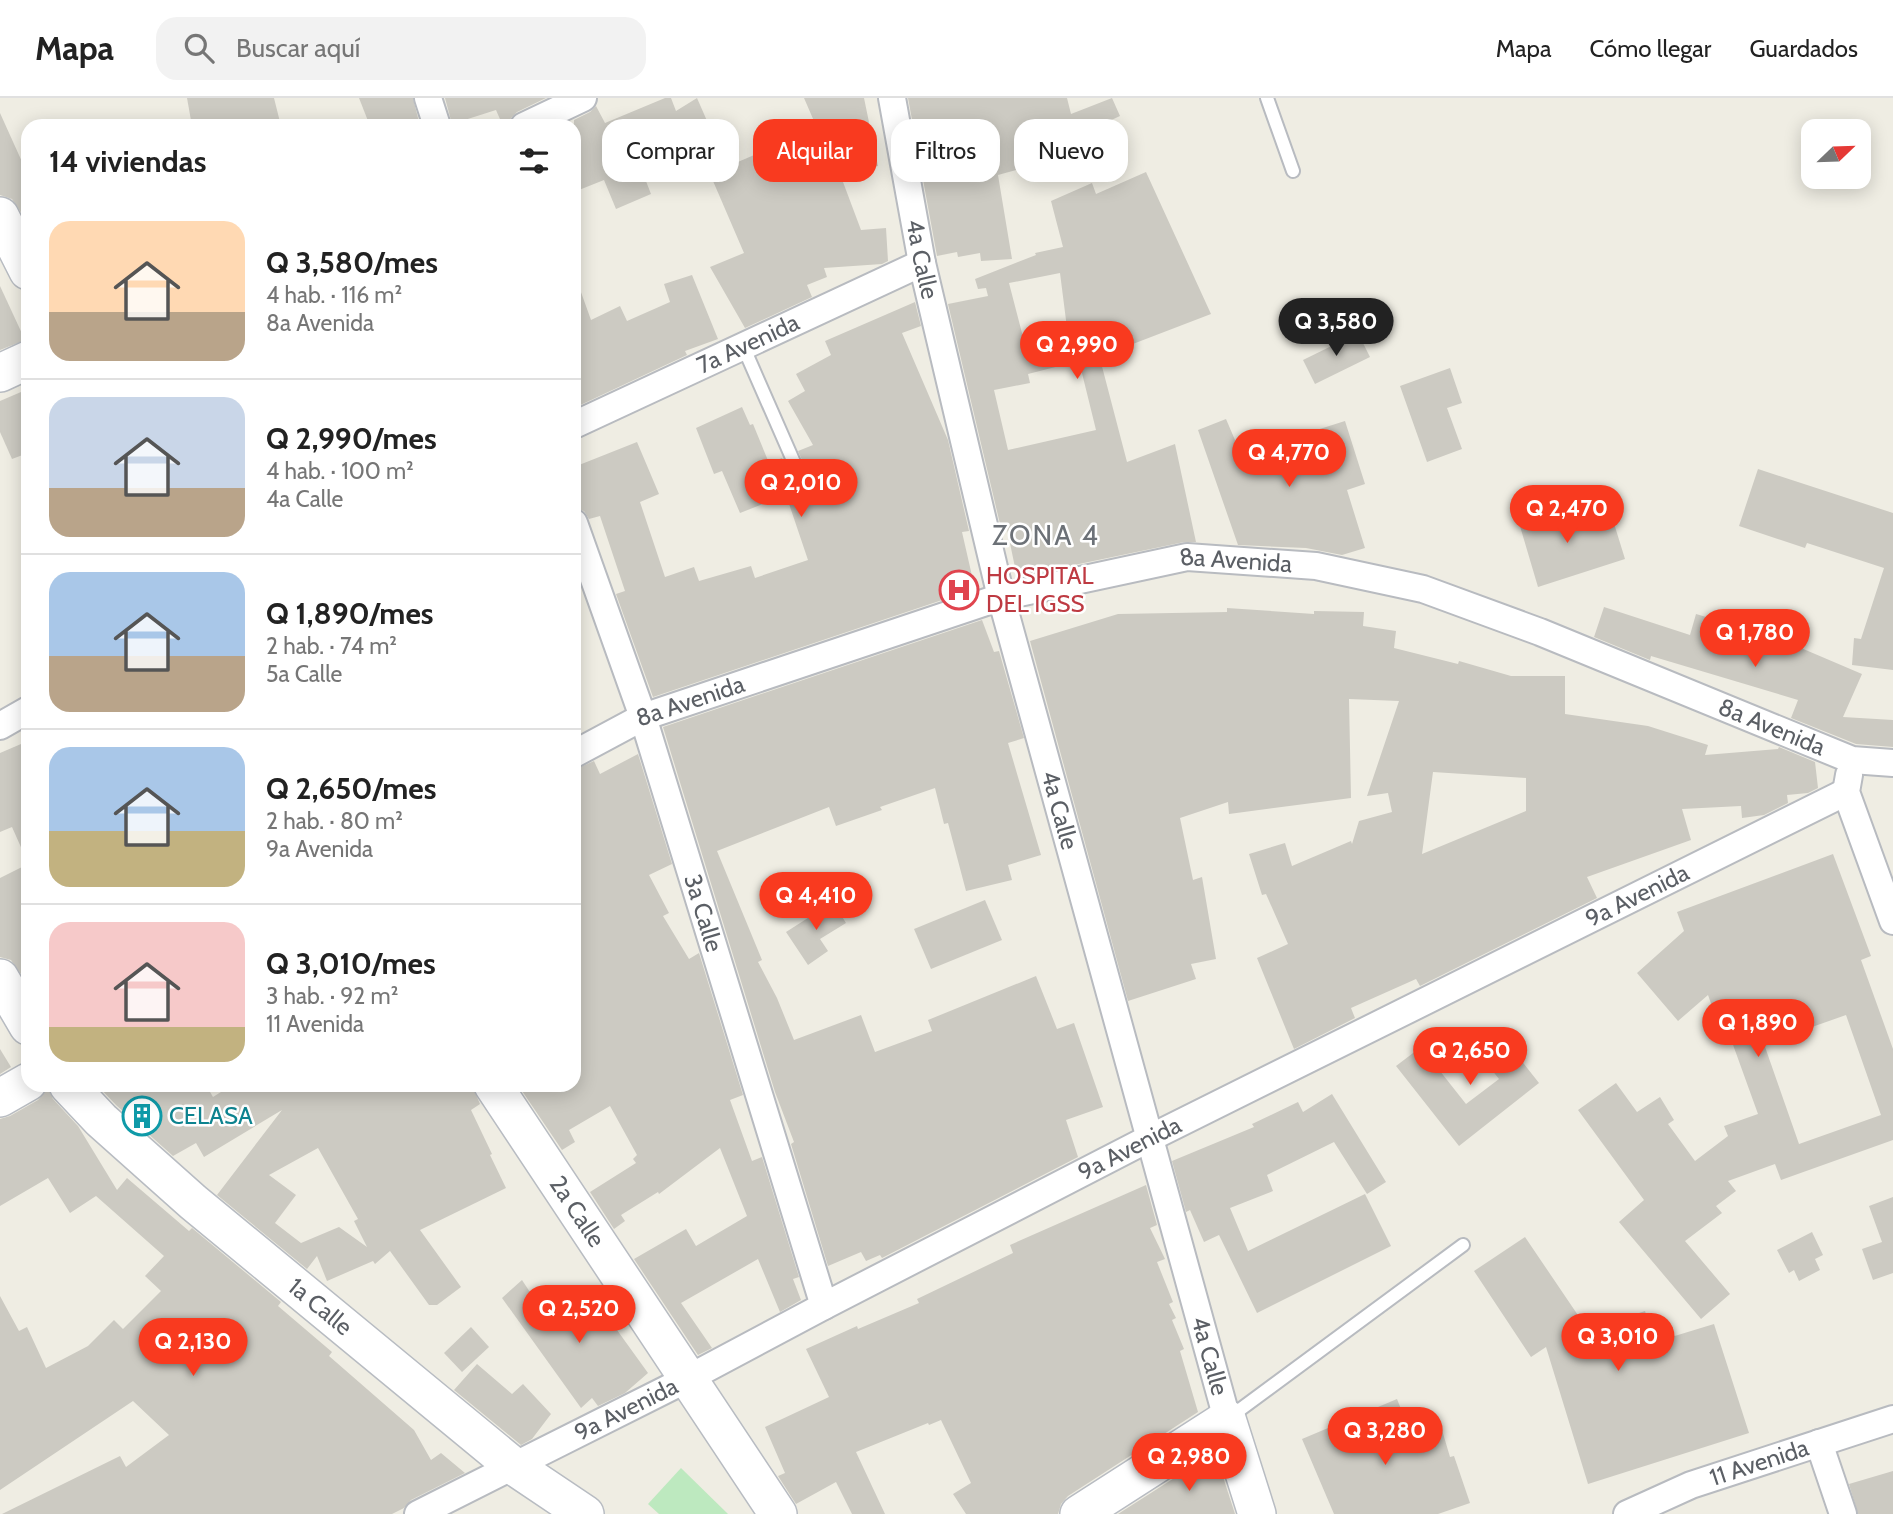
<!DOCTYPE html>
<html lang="es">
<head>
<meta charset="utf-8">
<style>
	:root { --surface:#fff; --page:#f2f2f2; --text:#222; --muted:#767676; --line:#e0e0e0; --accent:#f93a1f }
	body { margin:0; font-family:Cabin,sans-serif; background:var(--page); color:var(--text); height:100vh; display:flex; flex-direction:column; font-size:26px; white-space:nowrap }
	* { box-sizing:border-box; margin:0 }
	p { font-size:23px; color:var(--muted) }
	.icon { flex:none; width:38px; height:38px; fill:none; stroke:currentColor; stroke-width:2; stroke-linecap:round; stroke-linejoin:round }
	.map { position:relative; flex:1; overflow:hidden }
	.panel { position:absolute; left:21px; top:21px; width:560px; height:973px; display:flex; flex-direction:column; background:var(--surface); border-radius:21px; box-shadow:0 4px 18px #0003 }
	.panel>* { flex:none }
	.banner { position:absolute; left:602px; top:21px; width:665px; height:63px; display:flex; gap:14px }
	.needle { width:46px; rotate:67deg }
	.buttons { position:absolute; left:1801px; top:21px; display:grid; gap:14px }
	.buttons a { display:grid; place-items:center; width:70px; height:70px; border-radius:14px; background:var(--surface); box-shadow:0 4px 18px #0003; font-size:35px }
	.price { position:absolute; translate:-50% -60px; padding:0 16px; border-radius:24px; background:var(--accent); color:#fff; font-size:23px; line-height:46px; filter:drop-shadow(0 2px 4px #0008) }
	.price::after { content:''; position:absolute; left:50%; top:42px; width:21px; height:16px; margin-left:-10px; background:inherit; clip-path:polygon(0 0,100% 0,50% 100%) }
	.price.current { background:#222; color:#fff }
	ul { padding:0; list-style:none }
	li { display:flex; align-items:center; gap:21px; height:175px; padding:0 28px }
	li+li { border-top:2px solid var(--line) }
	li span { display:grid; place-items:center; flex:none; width:196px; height:140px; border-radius:21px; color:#555 }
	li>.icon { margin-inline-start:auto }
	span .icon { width:84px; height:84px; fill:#fffc; stroke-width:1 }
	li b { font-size:30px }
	h2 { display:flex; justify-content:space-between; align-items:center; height:84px; padding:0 28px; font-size:30px }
	.pill { padding:0 24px; border-radius:21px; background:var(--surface); box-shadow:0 4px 18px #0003; font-size:24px; line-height:63px }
	.pill.current { background:var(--accent); color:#fff }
	header { display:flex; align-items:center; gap:42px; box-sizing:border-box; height:98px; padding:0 35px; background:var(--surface); border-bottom:2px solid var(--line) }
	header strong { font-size:33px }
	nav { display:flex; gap:38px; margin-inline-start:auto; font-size:24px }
	.search { width:490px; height:63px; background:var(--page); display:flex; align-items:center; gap:18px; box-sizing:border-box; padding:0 24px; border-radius:21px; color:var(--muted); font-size:26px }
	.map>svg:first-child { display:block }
</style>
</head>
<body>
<header>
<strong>Mapa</strong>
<div class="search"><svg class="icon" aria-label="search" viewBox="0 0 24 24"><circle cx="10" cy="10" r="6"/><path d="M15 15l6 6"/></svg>Buscar aquí</div>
<nav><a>Mapa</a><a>Cómo llegar</a><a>Guardados</a></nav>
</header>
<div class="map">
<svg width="1893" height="1416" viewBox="0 0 1893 1416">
	<rect width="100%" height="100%" fill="#efede3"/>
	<path fill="#bde9bf" d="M 681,1370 L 728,1416 L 659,1416 L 648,1406 Z"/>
	<g fill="#cccac2" fill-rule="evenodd">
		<path d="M 187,0 L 274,0 L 281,28 L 192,28 Z"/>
		<path d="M 359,0 L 413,0 L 420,28 L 370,28 Z"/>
		<path d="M 445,0 L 546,0 L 517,14 L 511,20 L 508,28 L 503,28 L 496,12 L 452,26 Z"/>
		<path d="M 665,0 L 671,0 L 676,13 L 697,0 L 718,48 L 644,78 L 651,96 L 616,111 L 604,82 L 574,94 L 574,22 L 590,14 L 596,8 L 605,25 Z"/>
		<path d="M 804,0 L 864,0 L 878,68 L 840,76 L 861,132 L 886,130 L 888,163 L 882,166 L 824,170 L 827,179 L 807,187 L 812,199 L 745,230 L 710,169 L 744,155 L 710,76 L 817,30 Z"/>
		<path d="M 908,0 L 1067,0 L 1071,16 L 1112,0 L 1120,18 L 1077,38 L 1081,54 L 998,77 L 1012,161 L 981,163 L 980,155 L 958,159 L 957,154 L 937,158 Z"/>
		<path d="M 0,15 L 28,77 L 28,121 L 26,122 L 12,101 L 0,97 Z"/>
		<path d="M 1146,74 L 1211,216 L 1125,249 L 1108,252 L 1108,255 L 1099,257 L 1127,364 L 1175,346 L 1196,444 L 1184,444 L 1017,479 L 1006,426 L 1000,426 L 948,206 L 988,198 L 986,190 L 978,191 L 975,181 L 1036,157 L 1035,155 L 1063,149 L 1051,103 L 1092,85 L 1096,96 ZM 1060,175 L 1067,230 L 1023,239 L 1009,185 ZM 1079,263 L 1096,332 L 1008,352 L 994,292 L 1030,285 L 1028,276 Z"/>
		<path d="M 692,177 L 718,241 L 685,253 L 687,257 L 574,310 L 574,184 L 577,183 L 591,222 L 620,208 L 627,223 L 670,204 L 664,186 Z"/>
		<path d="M 0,188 L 25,242 L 0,252 Z"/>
		<path d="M 915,204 L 921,228 L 902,235 L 948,342 L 969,433 L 962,434 L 975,491 L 653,599 L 616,496 L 625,493 L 600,418 L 589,421 L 584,413 L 574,410 L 574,369 L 637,344 L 659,396 L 640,404 L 665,479 L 694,469 L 699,483 L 751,468 L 755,480 L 808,462 L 786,397 L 740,415 L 722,373 L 714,376 L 696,330 L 742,309 L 750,327 L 753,326 L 769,365 L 782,360 L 790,376 L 800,377 L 805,369 L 798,353 L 813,347 L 788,303 L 805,293 L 796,276 L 831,257 L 825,243 Z"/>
		<path d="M 1358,235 L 1370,259 L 1315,286 L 1303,262 Z"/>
		<path d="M 1450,270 L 1462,305 L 1447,310 L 1462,351 L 1427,364 L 1400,288 Z"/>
		<path d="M 28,291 L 28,355 L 12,361 L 0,334 L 0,303 Z"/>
		<path d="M 1226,321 L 1241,356 L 1345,323 L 1365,386 L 1347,392 L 1365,450 L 1342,457 L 1306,450 L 1238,447 L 1198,332 Z"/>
		<path d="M 1758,371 L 1893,415 L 1893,572 L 1852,567 L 1854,540 L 1861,541 L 1884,470 L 1807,445 L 1805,450 L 1739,428 Z"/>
		<path d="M 1560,405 L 1568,433 L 1612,419 L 1625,461 L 1538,489 L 1517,418 Z"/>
		<path d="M 1604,509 L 1690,537 L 1696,516 L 1801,547 L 1801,550 L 1862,576 L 1843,619 L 1893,622 L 1893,649 L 1856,646 L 1791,620 L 1798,602 L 1651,558 L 1650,562 L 1594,539 Z"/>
		<path d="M 1227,510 L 1314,516 L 1314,513 L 1364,514 L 1363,528 L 1396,533 L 1394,550 L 1458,566 L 1459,563 L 1511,578 L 1565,578 L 1565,616 L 1648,628 L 1708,647 L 1705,657 L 1778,651 L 1779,649 L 1815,664 L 1818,690 L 1808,695 L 1787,697 L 1788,705 L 1764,717 L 1742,720 L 1741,708 L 1682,711 L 1691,742 L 1587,779 L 1597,800 L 1420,888 L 1416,881 L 1351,910 L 1355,920 L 1294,951 L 1257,860 L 1288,846 L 1266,796 L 1262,797 L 1249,756 L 1285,745 L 1292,768 L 1351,743 L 1352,746 L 1359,723 L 1392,714 L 1388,695 L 1367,698 L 1399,603 L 1349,601 L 1351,700 L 1229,716 L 1228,704 L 1180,720 L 1193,782 L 1202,779 L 1216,861 L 1191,866 L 1196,881 L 1128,903 L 1030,543 L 1118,516 L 1227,514 ZM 1433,674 L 1526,680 L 1526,713 L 1422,756 Z"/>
		<path d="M 982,522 L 994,554 L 999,553 L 1024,640 L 1008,645 L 1041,757 L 1008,767 L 1012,782 L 966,793 L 948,725 L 944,726 L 935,690 L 880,709 L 882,712 L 836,728 L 829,709 L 717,753 L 762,862 L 758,864 L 777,900 L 794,942 L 861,917 L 875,954 L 932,933 L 928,922 L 1036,878 L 1057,931 L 1074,925 L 1103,1009 L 1066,1022 L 1078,1059 L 882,1160 L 880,1157 L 866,1163 L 861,1154 L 828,1168 L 791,1046 L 794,1044 L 775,994 L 663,629 Z"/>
		<path d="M 28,643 L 28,765 L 12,729 L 0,734 L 0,655 Z"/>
		<path d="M 638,656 L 672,766 L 649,777 L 669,815 L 663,818 L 689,861 L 699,855 L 743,997 L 730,1002 L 752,1063 L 762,1059 L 799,1179 L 793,1181 L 801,1202 L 780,1214 L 758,1161 L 681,1205 L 712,1250 L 698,1257 L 634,1161 L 686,1131 L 696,1148 L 747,1118 L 720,1050 L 659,1096 L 658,1094 L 621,1117 L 625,1123 L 614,1131 L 590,1094 L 636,1065 L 633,1061 L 637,1057 L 610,1008 L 569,1032 L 575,1044 L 562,1052 L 518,987 L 574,987 L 574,672 L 594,663 L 600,676 Z"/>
		<path d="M 1833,756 L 1871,858 L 1861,862 L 1893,951 L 1893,1042 L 1781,1082 L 1775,1066 L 1728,1083 L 1736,1093 L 1716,1108 L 1722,1115 L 1685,1143 L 1730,1196 L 1701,1221 L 1619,1124 L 1644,1102 L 1578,1012 L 1616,985 L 1637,1014 L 1660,999 L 1674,1022 L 1668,1026 L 1695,1063 L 1728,1038 L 1724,1028 L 1758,1016 L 1719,908 L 1713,911 L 1708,897 L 1678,923 L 1637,875 L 1684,833 L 1677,814 ZM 1846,917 L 1881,1017 L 1799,1046 L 1764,946 Z"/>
		<path d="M 28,766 L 28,886 L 11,862 L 0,859 L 0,780 Z"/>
		<path d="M 985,802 L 1002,842 L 931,871 L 914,831 Z"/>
		<path d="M 833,804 L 846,825 L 820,841 L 828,853 L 808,867 L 786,834 Z"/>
		<path d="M 1495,929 L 1539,985 L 1459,1048 L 1396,968 L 1421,949 L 1466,1006 L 1499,981 L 1472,947 Z"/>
		<path d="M 0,951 L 11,969 L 0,976 Z"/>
		<path d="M 97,987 L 206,987 L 213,999 L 232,987 L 472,987 L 480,1006 L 471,1012 L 492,1056 L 490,1057 L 506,1090 L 420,1132 L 461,1189 L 437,1207 L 429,1207 L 390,1153 L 375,1166 L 373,1163 L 327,1183 L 317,1158 L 307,1171 L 217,1097 L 282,1012 L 204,1059 L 196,1045 L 173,1058 L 116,1007 ZM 318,1050 L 358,1121 L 354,1123 L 367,1149 L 339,1129 L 301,1145 L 275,1125 L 296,1097 L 269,1077 Z"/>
		<path d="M 48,990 L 53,1001 L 78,1028 L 117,1092 L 127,1080 L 189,1133 L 192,1130 L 281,1204 L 278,1208 L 332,1254 L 329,1258 L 414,1332 L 431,1362 L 441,1355 L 465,1375 L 411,1402 L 404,1410 L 392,1416 L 2,1416 L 120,1358 L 126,1369 L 169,1337 L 133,1303 L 0,1392 L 0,1198 L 19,1233 L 27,1229 L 46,1270 L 88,1248 L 114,1222 L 123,1231 L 161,1193 L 145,1178 L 164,1158 L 96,1098 L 70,1115 L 48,1080 L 0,1108 L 0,1021 L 10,1018 L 38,1002 Z"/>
		<path d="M 1332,996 L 1386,1084 L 1367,1096 L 1334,1044 L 1267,1077 L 1273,1093 L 1230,1110 L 1248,1153 L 1365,1096 L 1391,1148 L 1257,1215 L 1219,1137 L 1204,1144 L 1190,1112 L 1186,1114 L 1172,1063 L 1254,1029 L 1252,1026 L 1298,1004 L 1303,1014 Z"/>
		<path d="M 1146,1087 L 1157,1127 L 1150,1130 L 1165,1161 L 1157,1164 L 1173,1204 L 1169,1206 L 1176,1220 L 1172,1222 L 1184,1251 L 1180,1253 L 1198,1314 L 1068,1398 L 1061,1406 L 1058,1416 L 966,1416 L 953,1396 L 971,1385 L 941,1322 L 929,1327 L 928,1325 L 856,1354 L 885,1416 L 852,1416 L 836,1384 L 796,1406 L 778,1378 L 785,1375 L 765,1329 L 829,1299 L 806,1251 L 857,1228 L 858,1231 L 919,1205 L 917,1201 L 1013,1155 L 1010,1147 Z"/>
		<path d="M 1893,1099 L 1893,1175 L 1873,1182 L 1862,1151 L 1882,1144 L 1869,1108 Z"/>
		<path d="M 1812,1134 L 1823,1157 L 1815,1161 L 1820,1172 L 1799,1183 L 1794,1172 L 1789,1175 L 1777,1152 Z"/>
		<path d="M 1525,1139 L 1588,1232 L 1645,1213 L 1655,1244 L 1714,1226 L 1749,1335 L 1588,1386 L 1546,1249 L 1531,1259 L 1474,1173 Z"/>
		<path d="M 522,1182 L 543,1214 L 586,1189 L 648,1275 L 625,1295 L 598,1308 L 592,1300 L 581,1310 L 502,1200 Z"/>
		<path d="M 471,1229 L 489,1249 L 462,1274 L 444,1255 Z"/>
		<path d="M 477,1266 L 512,1296 L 523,1286 L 551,1316 L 532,1341 L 521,1347 L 454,1292 Z"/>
		<path d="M 1397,1301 L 1413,1341 L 1442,1332 L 1450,1359 L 1454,1358 L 1470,1405 L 1438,1416 L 1334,1416 L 1302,1341 Z"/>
		<path d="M 1215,1354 L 1235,1416 L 1118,1416 Z"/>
		<path d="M 1893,1373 L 1893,1416 L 1858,1416 L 1849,1386 Z"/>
	</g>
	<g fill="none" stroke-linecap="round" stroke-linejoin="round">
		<defs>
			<g id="service">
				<path d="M 1267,0 L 1293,73"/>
				<path d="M 743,248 L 796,369"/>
				<path d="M 1230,1319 L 1463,1147"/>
			</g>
			<g id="minor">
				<path d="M 428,0 L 437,28"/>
				<path id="s1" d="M 892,0 L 922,165 L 1001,499 L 1227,1321"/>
				<path d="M 524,28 L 583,0"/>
				<path id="s2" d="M 574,327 L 922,165"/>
				<path id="s3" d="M 574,425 L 643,619 L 824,1208"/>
				<path d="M 0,628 L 28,612"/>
				<path id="s4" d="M 574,656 L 643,619 L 1001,499 L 1187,459 L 1316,468 L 1423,491 L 1540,534 L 1852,662 L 1893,665"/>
				<path d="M 1849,677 L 1846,694 L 1893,823"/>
				<path d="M 1819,1345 L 1843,1416"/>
				<path id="s5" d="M 418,1416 L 687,1281 L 824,1208 L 1148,1041 L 1846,694"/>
				<path id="s6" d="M 1627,1416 L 1691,1387 L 1893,1321"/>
			</g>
			<g id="secondary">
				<path d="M 0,118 L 28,173"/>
				<path d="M 0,275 L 28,262"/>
				<path d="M 0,880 L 28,928"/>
				<path id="s7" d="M 68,987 L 101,1022 L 193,1104 L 512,1367 L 585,1416"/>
				<path id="s8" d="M 493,987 L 778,1416"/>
				<path d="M 0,1000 L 28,984"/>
				<path d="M 1079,1416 L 1227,1321 L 1257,1416"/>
			</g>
		</defs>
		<use href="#service" stroke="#b8bbc0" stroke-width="16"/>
		<use href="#minor" stroke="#b8bbc0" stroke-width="30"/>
		<use href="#secondary" stroke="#b8bcc2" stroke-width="40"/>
		<use href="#service" stroke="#fff" stroke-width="12"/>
		<use href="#minor" stroke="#fff" stroke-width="26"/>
		<use href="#secondary" stroke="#fff" stroke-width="37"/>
	</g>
	<defs>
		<symbol id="hospital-ring" viewBox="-11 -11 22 22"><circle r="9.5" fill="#fff" stroke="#e0444e" stroke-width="1.5"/><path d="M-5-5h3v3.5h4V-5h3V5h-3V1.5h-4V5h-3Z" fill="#e0444e"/></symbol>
		<symbol id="building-ring" viewBox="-11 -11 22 22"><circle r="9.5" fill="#fff" stroke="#0f9aa8" stroke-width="1.5"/><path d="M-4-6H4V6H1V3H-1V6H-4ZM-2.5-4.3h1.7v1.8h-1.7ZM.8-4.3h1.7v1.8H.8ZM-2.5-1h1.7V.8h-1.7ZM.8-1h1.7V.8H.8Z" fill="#0f9aa8"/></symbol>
	</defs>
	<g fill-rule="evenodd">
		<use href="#hospital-ring" x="937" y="470" width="44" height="44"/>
		<use href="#building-ring" x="120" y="996" width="44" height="44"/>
	</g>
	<g text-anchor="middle" stroke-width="5" stroke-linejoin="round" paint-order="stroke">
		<g font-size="24" fill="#5b5f65" stroke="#fff">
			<text dy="8" stroke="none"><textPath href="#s1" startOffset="164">4a Calle</textPath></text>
			<text dy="8" stroke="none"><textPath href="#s2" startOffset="192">7a Avenida</textPath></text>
			<text dy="8" stroke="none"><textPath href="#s4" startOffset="695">8a Avenida</textPath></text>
			<text dy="8" stroke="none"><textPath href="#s4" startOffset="128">8a Avenida</textPath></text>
			<text dy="8" stroke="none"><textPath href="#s4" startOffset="1260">8a Avenida</textPath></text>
			<text dy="8" stroke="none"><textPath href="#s1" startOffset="732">4a Calle</textPath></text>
			<text dy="8" stroke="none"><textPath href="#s5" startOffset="1367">9a Avenida</textPath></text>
			<text dy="8" stroke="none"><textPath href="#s3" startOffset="411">3a Calle</textPath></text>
			<text dy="8" stroke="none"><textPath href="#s5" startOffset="800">9a Avenida</textPath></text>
			<text dy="8" stroke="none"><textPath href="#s8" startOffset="152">2a Calle</textPath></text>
			<text dy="8" stroke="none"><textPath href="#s7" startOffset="336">1a Calle</textPath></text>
			<text dy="8" stroke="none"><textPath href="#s1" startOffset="1298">4a Calle</textPath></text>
			<text dy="8" stroke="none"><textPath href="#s5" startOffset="233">9a Avenida</textPath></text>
			<text dy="8" stroke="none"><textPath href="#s6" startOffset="142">11 Avenida</textPath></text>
		</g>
		<g font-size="24" fill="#be3a42" stroke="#fff" text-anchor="start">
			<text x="986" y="486">HOSPITAL<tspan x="986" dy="28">DEL IGSS</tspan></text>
		</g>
		<g font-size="24" fill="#0d838f" stroke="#fff" text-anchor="start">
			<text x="169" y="1026">CELASA</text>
		</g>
		<g font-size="28" letter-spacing="2" fill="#6c7177" stroke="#fff">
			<text x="1046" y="447">ZONA 4</text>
		</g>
	</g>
</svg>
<div class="buttons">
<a><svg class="needle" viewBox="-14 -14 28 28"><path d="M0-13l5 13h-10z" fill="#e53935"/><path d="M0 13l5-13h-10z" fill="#767676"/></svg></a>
</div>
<b class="price current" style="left:1336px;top:260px">Q 3,580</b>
<b class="price" style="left:1077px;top:283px">Q 2,990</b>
<b class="price" style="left:1289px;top:391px">Q 4,770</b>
<b class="price" style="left:801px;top:421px">Q 2,010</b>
<b class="price" style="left:1567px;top:447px">Q 2,470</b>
<b class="price" style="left:1755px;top:571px">Q 1,780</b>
<b class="price" style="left:816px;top:834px">Q 4,410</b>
<b class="price" style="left:1758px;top:961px">Q 1,890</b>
<b class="price" style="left:1470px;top:989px">Q 2,650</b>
<b class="price" style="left:579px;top:1247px">Q 2,520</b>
<b class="price" style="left:1618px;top:1275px">Q 3,010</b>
<b class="price" style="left:193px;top:1280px">Q 2,130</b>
<b class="price" style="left:1385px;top:1369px">Q 3,280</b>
<b class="price" style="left:1189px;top:1395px">Q 2,980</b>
<div class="banner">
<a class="pill">Comprar</a>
<a class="pill current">Alquilar</a>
<a class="pill">Filtros</a>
<a class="pill">Nuevo</a>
</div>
<section class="panel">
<h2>14 viviendas<svg class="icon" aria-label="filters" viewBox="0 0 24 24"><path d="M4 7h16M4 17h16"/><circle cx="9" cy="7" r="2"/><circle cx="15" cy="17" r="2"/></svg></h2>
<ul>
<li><span style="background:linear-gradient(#ffd9b3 65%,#b9a48a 0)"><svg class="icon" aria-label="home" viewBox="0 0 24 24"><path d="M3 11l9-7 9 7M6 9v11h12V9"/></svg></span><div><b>Q 3,580/mes</b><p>4 hab. · 116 m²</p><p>8a Avenida</p></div></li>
<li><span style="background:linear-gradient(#c9d6e8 65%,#b9a48a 0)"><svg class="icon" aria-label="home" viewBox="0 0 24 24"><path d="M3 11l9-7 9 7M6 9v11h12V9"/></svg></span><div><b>Q 2,990/mes</b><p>4 hab. · 100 m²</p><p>4a Calle</p></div></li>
<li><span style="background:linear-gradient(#a9c7e8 60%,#b9a48a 0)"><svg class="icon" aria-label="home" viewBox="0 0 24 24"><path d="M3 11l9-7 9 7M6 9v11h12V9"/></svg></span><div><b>Q 1,890/mes</b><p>2 hab. · 74 m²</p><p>5a Calle</p></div></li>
<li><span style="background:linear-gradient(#a9c7e8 60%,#c2b280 0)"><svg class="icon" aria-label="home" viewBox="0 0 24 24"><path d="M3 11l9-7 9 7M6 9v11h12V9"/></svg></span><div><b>Q 2,650/mes</b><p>2 hab. · 80 m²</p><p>9a Avenida</p></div></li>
<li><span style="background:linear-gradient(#f6c9c9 75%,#c2b280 0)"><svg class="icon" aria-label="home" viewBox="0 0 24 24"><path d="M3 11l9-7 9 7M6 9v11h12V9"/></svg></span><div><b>Q 3,010/mes</b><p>3 hab. · 92 m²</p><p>11 Avenida</p></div></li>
</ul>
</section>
</div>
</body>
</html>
